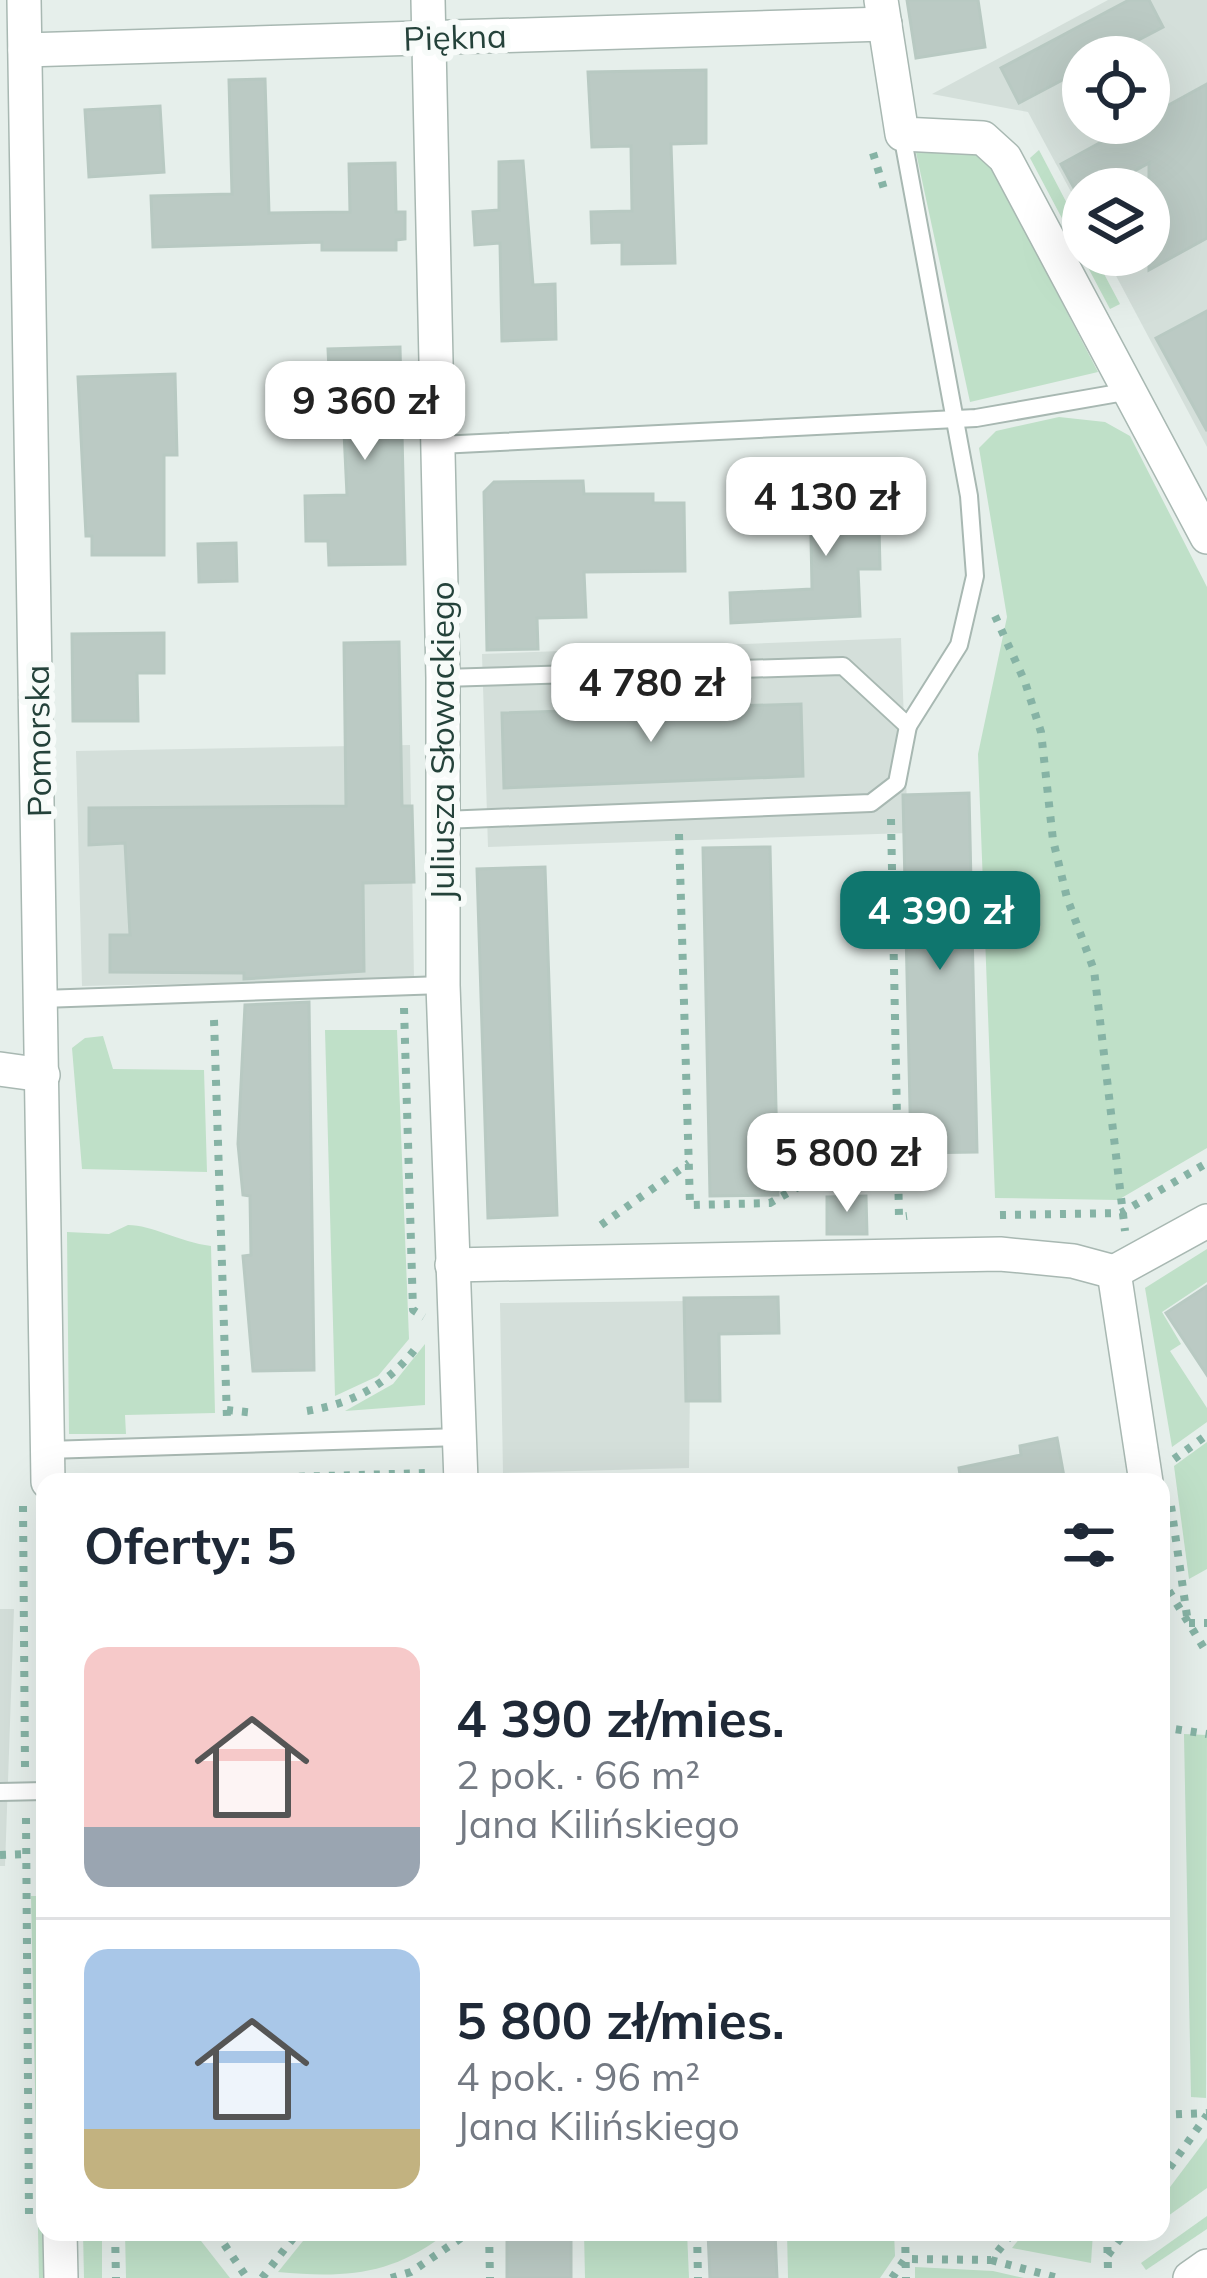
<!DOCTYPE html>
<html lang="pl">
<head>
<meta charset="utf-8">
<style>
	:root { --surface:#fff; --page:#f2f2f3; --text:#1f2937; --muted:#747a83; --line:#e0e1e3; --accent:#0f766e }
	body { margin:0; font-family:Mulish,sans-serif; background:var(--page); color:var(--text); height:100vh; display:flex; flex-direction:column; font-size:45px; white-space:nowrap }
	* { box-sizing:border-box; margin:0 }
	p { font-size:39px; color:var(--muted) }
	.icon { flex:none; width:66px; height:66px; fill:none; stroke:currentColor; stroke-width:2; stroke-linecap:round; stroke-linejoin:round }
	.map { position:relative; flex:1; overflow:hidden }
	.side { position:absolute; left:36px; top:1473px; width:1134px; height:768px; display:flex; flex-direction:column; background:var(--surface); border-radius:24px; box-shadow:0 12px 48px #0002 }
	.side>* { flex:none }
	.fabs { position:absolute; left:1062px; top:36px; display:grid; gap:24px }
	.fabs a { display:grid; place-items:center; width:108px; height:108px; border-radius:50%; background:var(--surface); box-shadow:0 12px 48px #0002; font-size:60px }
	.price { position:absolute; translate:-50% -102px; padding:0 27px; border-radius:24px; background:#fff; color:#222; font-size:39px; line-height:78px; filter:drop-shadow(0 3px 6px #0008) }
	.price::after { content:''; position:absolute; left:50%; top:72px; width:36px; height:27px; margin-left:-18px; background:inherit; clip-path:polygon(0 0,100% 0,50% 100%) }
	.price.on { background:var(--accent); color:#fff }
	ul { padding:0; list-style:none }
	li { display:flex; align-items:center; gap:36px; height:300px; padding:0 48px }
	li+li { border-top:3px solid var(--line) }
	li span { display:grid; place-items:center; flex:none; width:336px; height:240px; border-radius:24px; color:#555 }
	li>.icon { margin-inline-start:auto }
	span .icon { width:144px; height:144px; fill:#fffc; stroke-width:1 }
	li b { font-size:51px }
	h2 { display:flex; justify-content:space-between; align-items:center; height:144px; padding:0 48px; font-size:51px }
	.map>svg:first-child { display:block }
</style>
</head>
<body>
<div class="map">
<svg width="1207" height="2278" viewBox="0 0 1207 2278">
	<rect width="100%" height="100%" fill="#e6efeb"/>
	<g fill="#d4dfda" fill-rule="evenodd">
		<path d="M 1108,0 L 1207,0 L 1207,447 L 1105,255 L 1149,255 L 1149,189 L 1083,189 L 1083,214 L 1028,112 L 932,94 ZM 1083,57 L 1149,57 L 1149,123 L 1083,123 Z"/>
		<path d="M 901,638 L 908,833 L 488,847 L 482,654 Z"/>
		<path d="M 410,745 L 414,979 L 82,986 L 76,751 Z"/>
		<path d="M 691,1301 L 689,1468 L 503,1473 L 500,1303 Z"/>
		<path d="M 0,1609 L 14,1609 L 5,1866 L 0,1866 Z"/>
	</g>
	<g fill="#bfe0c8">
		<path d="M 912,134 L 965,143 L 989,162 L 1098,372 L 970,402 Z"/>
		<path d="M 1039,150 L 1083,234 L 1083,255 L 1094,255 L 1120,304 L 1110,309 L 1030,158 Z"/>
		<path d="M 1059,417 L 1105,422 L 1130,436 L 1207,587 L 1207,1148 L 1118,1200 L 995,1198 L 978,754 L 1007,617 L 979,448 L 996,431 Z"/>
		<path d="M 325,1030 L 397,1030 L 409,1339 L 378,1376 L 335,1396 Z"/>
		<path d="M 103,1036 L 113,1069 L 204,1070 L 207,1172 L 82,1169 L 72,1048 L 85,1038 Z"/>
		<path d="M 128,1225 C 152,1225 179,1242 211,1246 L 215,1413 L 125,1415 L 126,1434 L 69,1434 L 67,1232 L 109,1234 Z"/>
		<path d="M 1207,1249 L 1207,1282 L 1162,1312 L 1181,1344 L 1170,1351 L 1207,1408 L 1207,1422 L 1172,1447 L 1145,1288 Z"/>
		<path d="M 425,1344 L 425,1405 L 345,1411 L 393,1384 Z"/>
		<path d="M 1207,1442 L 1207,1569 L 1189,1579 L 1174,1466 Z"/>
		<path d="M 1184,1734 L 1207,1735 L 1206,2098 L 1191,2097 Z"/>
		<path d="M 31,1896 L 41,1896 L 50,2278 L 39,2278 Z"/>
		<path d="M 1207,2138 L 1207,2188 L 1161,2221 L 1161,2199 Z"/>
		<path d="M 1207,2216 L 1207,2229 L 1146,2270 L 1141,2263 Z"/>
		<path d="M 83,2232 L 102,2232 L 102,2278 L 84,2278 Z"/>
		<path d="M 125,2232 L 194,2232 L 230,2278 L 126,2278 Z"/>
		<path d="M 584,2232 L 687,2232 L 689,2278 L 585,2278 Z"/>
		<path d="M 787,2232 L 894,2232 L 895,2256 L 880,2278 L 788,2278 Z"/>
		<path d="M 1025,2232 L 1093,2232 L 1091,2263 L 1012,2248 Z"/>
		<path d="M 441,2237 C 389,2276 341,2278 278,2272 L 303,2241 Z"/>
		<path d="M 915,2267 L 993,2271 L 1024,2278 L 915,2278 Z"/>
	</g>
	<g fill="#bbcac4" stroke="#b8c9c2" stroke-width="3">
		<path d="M 907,0 L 978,0 L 985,47 L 916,58 Z"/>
		<path d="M 1129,0 L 1149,0 L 1163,27 L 1106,57 L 1083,57 L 1083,69 L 1019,103 L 1001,68 Z"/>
		<path d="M 706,70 L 706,143 L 671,144 L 675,263 L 622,264 L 622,242 L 592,243 L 591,212 L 632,211 L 631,146 L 592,147 L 588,72 Z"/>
		<path d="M 265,79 L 269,213 L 350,212 L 349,164 L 395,163 L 396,212 L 405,212 L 405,239 L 396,240 L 396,250 L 322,250 L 322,242 L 153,247 L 151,196 L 232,194 L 229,80 Z"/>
		<path d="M 1207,84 L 1207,238 L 1149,270 L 1149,163 L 1102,189 L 1083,189 L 1081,201 L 1061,164 L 1136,123 L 1149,123 L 1149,116 Z"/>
		<path d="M 160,106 L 164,172 L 89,177 L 85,110 Z"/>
		<path d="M 523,161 L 533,285 L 555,284 L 556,339 L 502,341 L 500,243 L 475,245 L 473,212 L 499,210 L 499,162 Z"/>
		<path d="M 1207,311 L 1207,431 L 1156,338 Z"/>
		<path d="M 400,347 L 405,564 L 329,565 L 328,541 L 306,541 L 305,496 L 347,495 L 342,390 L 330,390 L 328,349 Z"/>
		<path d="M 175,374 L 177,455 L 164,455 L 164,555 L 92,555 L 92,536 L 86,536 L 78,377 Z"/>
		<path d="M 583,481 L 584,494 L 653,494 L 653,503 L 684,503 L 685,571 L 584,572 L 586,617 L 537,618 L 538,649 L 487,650 L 484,492 L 494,482 Z"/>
		<path d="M 878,483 L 880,569 L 858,569 L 860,616 L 731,623 L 730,593 L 812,589 L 810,484 Z"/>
		<path d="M 236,543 L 237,581 L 199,582 L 198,544 Z"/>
		<path d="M 164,633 L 164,673 L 137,673 L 138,721 L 73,721 L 72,634 Z"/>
		<path d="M 399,642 L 402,806 L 412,806 L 414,882 L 363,883 L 364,971 L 244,979 L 244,973 L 110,972 L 110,935 L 130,935 L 125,843 L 89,845 L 89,808 L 346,806 L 344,643 Z"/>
		<path d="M 801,704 L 803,776 L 504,788 L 502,713 Z"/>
		<path d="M 969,793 L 977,1152 L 911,1153 L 903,795 Z"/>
		<path d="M 770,847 L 778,1195 L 710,1196 L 703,848 Z"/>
		<path d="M 545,867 L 557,1215 L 488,1218 L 477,869 Z"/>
		<path d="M 309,1002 L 314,1370 L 253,1371 L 243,1256 L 251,1255 L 250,1196 L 243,1195 L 238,1144 L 245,1005 Z"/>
		<path d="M 866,1196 L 867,1234 L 827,1234 L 827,1197 Z"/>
		<path d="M 1207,1286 L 1207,1375 L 1166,1313 Z"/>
		<path d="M 778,1297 L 779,1333 L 719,1334 L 720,1401 L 686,1401 L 684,1298 Z"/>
		<path d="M 1057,1438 L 1065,1482 L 961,1482 L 959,1468 L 1021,1455 L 1020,1446 Z"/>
		<rect x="507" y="2232" width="64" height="46"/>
		<path d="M 708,2232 L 775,2232 L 777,2278 L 710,2278 Z"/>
	</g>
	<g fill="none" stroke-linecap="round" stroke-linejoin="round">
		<defs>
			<g id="lane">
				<path d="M 439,445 L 976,418 L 1130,391"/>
				<path d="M 443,678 L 843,666 L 908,726 L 959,645 L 975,576 L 969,496 L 902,134"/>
				<path d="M 443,820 L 871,803 L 897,783 L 908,726"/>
				<path d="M 42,999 L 443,985"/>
				<path d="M 47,1450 L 460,1437"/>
				<path d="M 0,1792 L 45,1791"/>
			</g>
			<g id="street">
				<path d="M 24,0 L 48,1482"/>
				<path d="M 428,0 L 443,678 L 443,985 L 461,1482"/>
				<path d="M 881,0 L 902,134 L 983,138 L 1005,158 L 1207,537"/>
				<path d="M 25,50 L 885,24"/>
				<path d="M 0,1069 L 43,1075"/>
				<path d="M 452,1265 L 1000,1254 L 1073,1261 L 1114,1272"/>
				<path d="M 1146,1482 L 1114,1272 L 1207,1221"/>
				<path d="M 60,2232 L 61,2278"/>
				<path d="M 1190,2278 L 1207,2266"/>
			</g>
		</defs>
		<use href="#lane" stroke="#a8b8b2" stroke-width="20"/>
		<use href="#street" stroke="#a8b8b2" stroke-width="36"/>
		<g stroke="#86b3a5" stroke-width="8" stroke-dasharray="6 9" stroke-linecap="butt">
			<path d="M 873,153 L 884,189"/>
			<path d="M 995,616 L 1025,682 L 1041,732 L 1053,840 L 1067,898 L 1094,970 L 1125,1231"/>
			<path d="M 891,819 L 899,1217 L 907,1216"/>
			<path d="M 679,834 L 690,1205 L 770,1203 L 898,1130"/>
			<path d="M 404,1008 L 413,1310 L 424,1317"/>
			<path d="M 214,1020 L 227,1419"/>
			<path d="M 1000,1215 L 1121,1213 L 1207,1163"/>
			<path d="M 601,1225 L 689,1163"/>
			<path d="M 227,1410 L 256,1413"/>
			<path d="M 307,1411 C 355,1403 390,1383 419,1344"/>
			<path d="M 1174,1459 L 1207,1435"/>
			<path d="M 119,1482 L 427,1473"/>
			<path d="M 23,1506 L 25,1767"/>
			<path d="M 1171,1506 L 1188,1623"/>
			<path d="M 1161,1578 L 1207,1653"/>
			<path d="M 1189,1623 L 1207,1623"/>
			<path d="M 1161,1727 L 1207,1734"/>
			<path d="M 26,1818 L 29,2217"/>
			<path d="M 0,1855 L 26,1854"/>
			<path d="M 1161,2115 L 1207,2113"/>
			<path d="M 1161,2180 L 1207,2115"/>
			<path d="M 115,2232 L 116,2278"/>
			<path d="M 216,2232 L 247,2278"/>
			<path d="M 489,2232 L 490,2278"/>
			<path d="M 697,2232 L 698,2278"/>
			<path d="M 905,2232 L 906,2278"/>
			<path d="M 1107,2232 L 1108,2270"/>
			<path d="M 1108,2255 L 1125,2232"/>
			<path d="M 991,2260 L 1058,2278"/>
			<path d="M 262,2278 L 298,2232"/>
			<path d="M 391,2278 L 411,2272 L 470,2232"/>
			<path d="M 892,2278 L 905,2259 L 991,2260 L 1013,2232"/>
		</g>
		<use href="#lane" stroke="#fff" stroke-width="16"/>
		<use href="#street" stroke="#fff" stroke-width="33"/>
	</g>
	<g text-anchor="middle" stroke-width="12" stroke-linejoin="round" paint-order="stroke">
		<g font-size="33" fill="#24423a" stroke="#f7fbf9">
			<text transform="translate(455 37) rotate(-2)" y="12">Piękna</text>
			<text transform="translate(38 741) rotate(-91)" y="12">Pomorska</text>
			<text transform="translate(442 741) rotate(-90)" y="12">Juliusza Słowackiego</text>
		</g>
	</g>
</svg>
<div class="fabs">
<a><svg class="icon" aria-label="locate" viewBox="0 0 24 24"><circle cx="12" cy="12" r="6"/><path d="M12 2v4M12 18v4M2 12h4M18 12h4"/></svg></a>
<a><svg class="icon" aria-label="layers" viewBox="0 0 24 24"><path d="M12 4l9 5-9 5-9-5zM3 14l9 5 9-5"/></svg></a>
</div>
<b class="price" style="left:365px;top:463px">9 360 zł</b>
<b class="price" style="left:826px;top:559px">4 130 zł</b>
<b class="price" style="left:651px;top:745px">4 780 zł</b>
<b class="price on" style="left:940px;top:973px">4 390 zł</b>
<b class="price" style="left:847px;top:1215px">5 800 zł</b>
<section class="side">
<h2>Oferty: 5<svg class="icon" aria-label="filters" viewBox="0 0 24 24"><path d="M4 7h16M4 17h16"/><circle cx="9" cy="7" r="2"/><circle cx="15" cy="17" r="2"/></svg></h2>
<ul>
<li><span style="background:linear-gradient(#f6c9c9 75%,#9aa5b1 0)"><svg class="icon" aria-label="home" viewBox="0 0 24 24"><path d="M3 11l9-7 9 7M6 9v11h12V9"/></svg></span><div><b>4 390 zł/mies.</b><p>2 pok. · 66 m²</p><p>Jana Kilińskiego</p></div></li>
<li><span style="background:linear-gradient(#a9c7e8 75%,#c2b280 0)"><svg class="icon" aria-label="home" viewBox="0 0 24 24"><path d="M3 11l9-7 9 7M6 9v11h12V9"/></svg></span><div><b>5 800 zł/mies.</b><p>4 pok. · 96 m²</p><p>Jana Kilińskiego</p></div></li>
</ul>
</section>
</div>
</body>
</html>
